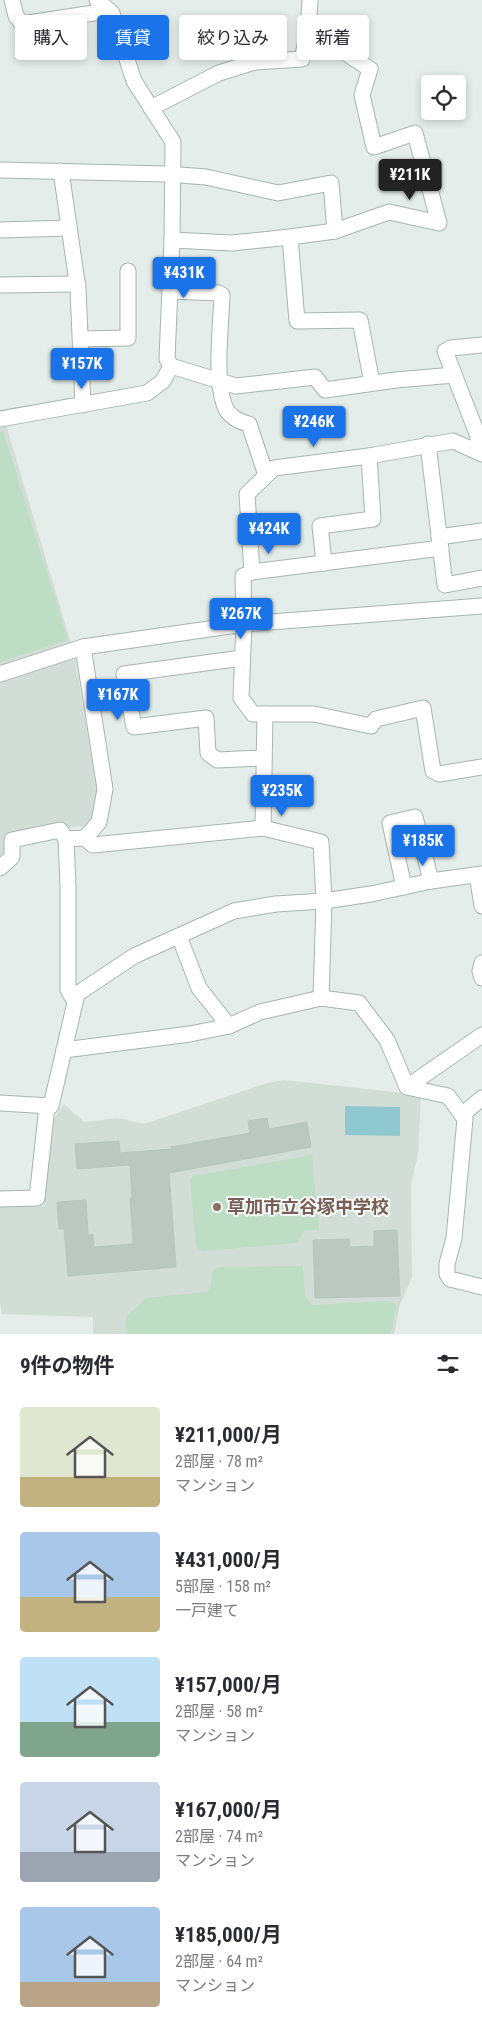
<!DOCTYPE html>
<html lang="ja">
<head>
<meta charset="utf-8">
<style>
	:root { --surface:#fff; --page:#f7f7f7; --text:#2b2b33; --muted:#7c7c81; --accent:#1a73e8 }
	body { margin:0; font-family:"Roboto Condensed","Noto Sans JP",sans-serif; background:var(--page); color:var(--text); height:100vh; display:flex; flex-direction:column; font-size:19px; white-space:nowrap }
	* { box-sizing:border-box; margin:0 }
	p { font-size:16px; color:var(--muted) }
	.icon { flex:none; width:28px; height:28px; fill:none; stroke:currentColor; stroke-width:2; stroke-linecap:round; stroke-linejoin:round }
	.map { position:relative; height:1334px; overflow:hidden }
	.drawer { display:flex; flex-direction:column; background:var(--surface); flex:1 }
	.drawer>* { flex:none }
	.guide { position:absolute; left:15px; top:15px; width:452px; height:45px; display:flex; gap:10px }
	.controls { position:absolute; left:421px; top:75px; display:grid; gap:10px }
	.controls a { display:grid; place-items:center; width:45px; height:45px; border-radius:5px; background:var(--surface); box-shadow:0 2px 8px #0003; font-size:25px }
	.price { position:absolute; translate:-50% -42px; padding:0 11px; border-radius:5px; background:var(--accent); color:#fff; font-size:16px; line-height:32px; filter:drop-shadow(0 1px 2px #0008) }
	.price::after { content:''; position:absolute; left:50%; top:30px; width:15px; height:11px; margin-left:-8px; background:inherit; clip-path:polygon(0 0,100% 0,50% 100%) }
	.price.on { background:#222; color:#fff }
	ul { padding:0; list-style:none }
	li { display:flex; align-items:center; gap:15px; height:125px; padding:0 20px }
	li span { display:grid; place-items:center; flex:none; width:140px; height:100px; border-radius:5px; color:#555 }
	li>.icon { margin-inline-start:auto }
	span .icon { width:60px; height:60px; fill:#fffc; stroke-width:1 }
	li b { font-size:21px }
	h2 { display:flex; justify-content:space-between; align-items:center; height:60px; padding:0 20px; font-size:21px }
	.chip { padding:0 18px; border-radius:5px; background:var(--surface); box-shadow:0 2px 8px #0003; font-size:18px; line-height:45px }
	.chip.on { background:var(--accent); color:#fff }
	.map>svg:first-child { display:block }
</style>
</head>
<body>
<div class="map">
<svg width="482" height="1334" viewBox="0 0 482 1334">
	<rect width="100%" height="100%" fill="#e4ede9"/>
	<g fill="#d2ddd7">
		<path d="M 6,425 L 75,657 L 97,791 L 93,814 L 87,826 L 65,828 L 61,823 L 4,836 L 5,852 L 0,856 L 0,426 Z"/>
		<path d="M 284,1080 L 421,1095 L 418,1155 L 411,1183 L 412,1277 L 400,1305 L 394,1334 L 93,1334 L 93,1317 L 2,1314 L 0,1302 L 0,1207 L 44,1206 L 54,1119 L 64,1104 L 84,1122 L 118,1118 L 144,1124 L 267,1083 Z"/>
	</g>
	<g fill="#beddc5">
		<path d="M 3,431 L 68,640 L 0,662 L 0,432 Z"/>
		<path d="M 312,1155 L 319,1230 L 305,1230 L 297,1243 L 203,1251 L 196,1247 L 190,1180 L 193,1176 Z"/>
		<path d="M 303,1266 L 305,1296 L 312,1305 L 389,1301 L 397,1305 L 391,1334 L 126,1334 L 126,1317 L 146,1298 L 207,1292 L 211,1285 L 212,1272 L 218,1267 Z"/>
	</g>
	<path fill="#90c8cf" d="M 345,1106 L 400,1107 L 400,1136 L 345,1135 Z"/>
	<g fill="#bac8c1" stroke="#b7c6bf">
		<path d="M 267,1118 L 269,1129 L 307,1122 L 311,1147 L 169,1173 L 176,1267 L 68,1276 L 64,1229 L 59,1229 L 57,1202 L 86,1200 L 88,1235 L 93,1234 L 94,1247 L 133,1244 L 130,1198 L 132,1198 L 130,1165 L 77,1169 L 75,1144 L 119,1141 L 120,1153 L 172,1149 L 171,1147 L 250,1133 L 248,1121 Z"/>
		<path d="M 397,1230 L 400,1296 L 315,1298 L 313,1240 L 349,1239 L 350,1247 L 374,1246 L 374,1231 Z"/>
	</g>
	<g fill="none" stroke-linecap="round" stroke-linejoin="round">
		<defs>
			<g id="minor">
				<path d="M 12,0 L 16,16 L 22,24 L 94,13 L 103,5"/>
				<path d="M 97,0 L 112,13 L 134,81 L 173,142 L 172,240 L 167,359 L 171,366 L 236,386 L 315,377 L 325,390 L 396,380 L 454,375"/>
				<path d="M 151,108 L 219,73 L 255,62 L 302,59 L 308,32 L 310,0"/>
				<path d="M 0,170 L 166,174 L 206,177 L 278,193 L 331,183 L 335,231"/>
				<path d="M 61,171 L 78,289 L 83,405"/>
				<path d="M 0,230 L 69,228"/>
				<path d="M 290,237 L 297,321 L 360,320 L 372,383"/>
				<path d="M 172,240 L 232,243 L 290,237 L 335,231 L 389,212 L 439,223 L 415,133 L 374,147 L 362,95 L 370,69 L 315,33 L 308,32"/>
				<path d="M 0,285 L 78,284"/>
				<path d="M 170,291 L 219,293 L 222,295 C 221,327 214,378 225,407 C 229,416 239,422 249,424 L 266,475"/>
				<path d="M 81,339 L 128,338 L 128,271"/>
				<path d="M 0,419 L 147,393 L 163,381 L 171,366"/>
				<path d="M 428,444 L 445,585 L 482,578"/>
				<path d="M 478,452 L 478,436 L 445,351 L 451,348 L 482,345"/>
				<path d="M 439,537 L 482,531"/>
				<path d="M 441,548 L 252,572 L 243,576 L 244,624 L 241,698 L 253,714 L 314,714 L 371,726 L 376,719 L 423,708 L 433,771 L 439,774 L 482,767"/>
				<path d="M 324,563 L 320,526 L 373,519 L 369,456"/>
				<path d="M 252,572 L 247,494 L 274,468 L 369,456 L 453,441 L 482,454"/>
				<path d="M 83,647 L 105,789 L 99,822 L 85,838"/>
				<path d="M 242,658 L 124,674 L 134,727 L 206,718 L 208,753 L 217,760 L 264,758"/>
				<path d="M 0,674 L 83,647 L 244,624 L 482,606"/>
				<path d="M 263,828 L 265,714"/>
				<path d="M 66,839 L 85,838 L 93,845 L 263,828 L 321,842 L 324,901 L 321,998"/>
				<path d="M 0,868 L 12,857 L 12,840 L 60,830 L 66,839 L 68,886 L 68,990 L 75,1002"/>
				<path d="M 477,875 L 482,906"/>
				<path d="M 404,887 L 390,823 L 415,817 L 431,881"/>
				<path d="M 179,936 L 199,988 L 229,1026"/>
				<path d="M 482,963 L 480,971 L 482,978"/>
				<path d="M 64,1050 L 190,1034 L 229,1026 L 260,1012 L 321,998 L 359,1003 L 387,1040 L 407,1087 L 448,1096 L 465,1119 L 454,1238 L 447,1264 L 447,1274 L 450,1279 L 482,1287"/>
				<path d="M 407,1087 L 482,1035"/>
				<path d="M 0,1103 L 51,1106 L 77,994 L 134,956 L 234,911 L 276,904 L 324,901 L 371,894 L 431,881 L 482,874"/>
				<path d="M 462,1115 L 482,1098"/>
				<path d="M 0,1199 L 37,1198 L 47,1106"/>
			</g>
		</defs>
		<use href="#minor" stroke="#a7b5b0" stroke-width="17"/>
		<use href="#minor" stroke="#fff" stroke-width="15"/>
	</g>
	<circle fill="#8d6e63" stroke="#f5f9f7" stroke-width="2" cx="217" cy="1207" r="5"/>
	<g text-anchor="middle" stroke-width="4" stroke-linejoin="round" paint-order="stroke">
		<g font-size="18" font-weight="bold" fill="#785e54" stroke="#f5f9f7" text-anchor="start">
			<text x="227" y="1213">草加市立谷塚中学校</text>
		</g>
	</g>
</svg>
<div class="controls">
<a><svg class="icon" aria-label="locate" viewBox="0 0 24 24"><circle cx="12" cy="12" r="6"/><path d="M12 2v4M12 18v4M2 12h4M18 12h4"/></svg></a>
</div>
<b class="price on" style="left:410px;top:201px">¥211K</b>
<b class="price" style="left:184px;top:299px">¥431K</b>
<b class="price" style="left:82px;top:390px">¥157K</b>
<b class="price" style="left:314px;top:448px">¥246K</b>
<b class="price" style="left:269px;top:555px">¥424K</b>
<b class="price" style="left:241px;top:640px">¥267K</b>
<b class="price" style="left:118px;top:721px">¥167K</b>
<b class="price" style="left:282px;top:817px">¥235K</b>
<b class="price" style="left:423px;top:867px">¥185K</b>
<div class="guide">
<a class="chip">購入</a>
<a class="chip on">賃貸</a>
<a class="chip">絞り込み</a>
<a class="chip">新着</a>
</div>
</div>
<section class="drawer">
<h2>9件の物件<svg class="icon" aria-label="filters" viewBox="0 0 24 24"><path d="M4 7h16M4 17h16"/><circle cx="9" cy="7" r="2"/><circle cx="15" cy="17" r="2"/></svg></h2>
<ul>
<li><span style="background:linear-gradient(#dfe7d0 70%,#c2b280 0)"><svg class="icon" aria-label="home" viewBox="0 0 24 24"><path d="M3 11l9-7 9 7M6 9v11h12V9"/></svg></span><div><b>¥211,000/月</b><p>2部屋 · 78 m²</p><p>マンション</p></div></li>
<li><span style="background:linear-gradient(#a9c7e8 65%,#c2b280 0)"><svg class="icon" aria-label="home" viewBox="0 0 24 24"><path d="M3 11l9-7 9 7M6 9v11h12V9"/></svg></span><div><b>¥431,000/月</b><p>5部屋 · 158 m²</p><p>一戸建て</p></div></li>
<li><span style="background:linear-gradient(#bfe0f5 65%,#7fa58c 0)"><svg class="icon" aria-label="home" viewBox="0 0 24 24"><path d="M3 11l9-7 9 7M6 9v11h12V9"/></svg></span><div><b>¥157,000/月</b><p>2部屋 · 58 m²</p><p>マンション</p></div></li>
<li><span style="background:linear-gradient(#c9d6e8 70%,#9aa5b1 0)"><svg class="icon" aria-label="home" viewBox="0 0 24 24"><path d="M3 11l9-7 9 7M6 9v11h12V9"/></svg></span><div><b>¥167,000/月</b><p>2部屋 · 74 m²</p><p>マンション</p></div></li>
<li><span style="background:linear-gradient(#a9c7e8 75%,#b9a48a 0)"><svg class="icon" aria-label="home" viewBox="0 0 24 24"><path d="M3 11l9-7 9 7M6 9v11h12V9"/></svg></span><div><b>¥185,000/月</b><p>2部屋 · 64 m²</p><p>マンション</p></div></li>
</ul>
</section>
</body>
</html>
